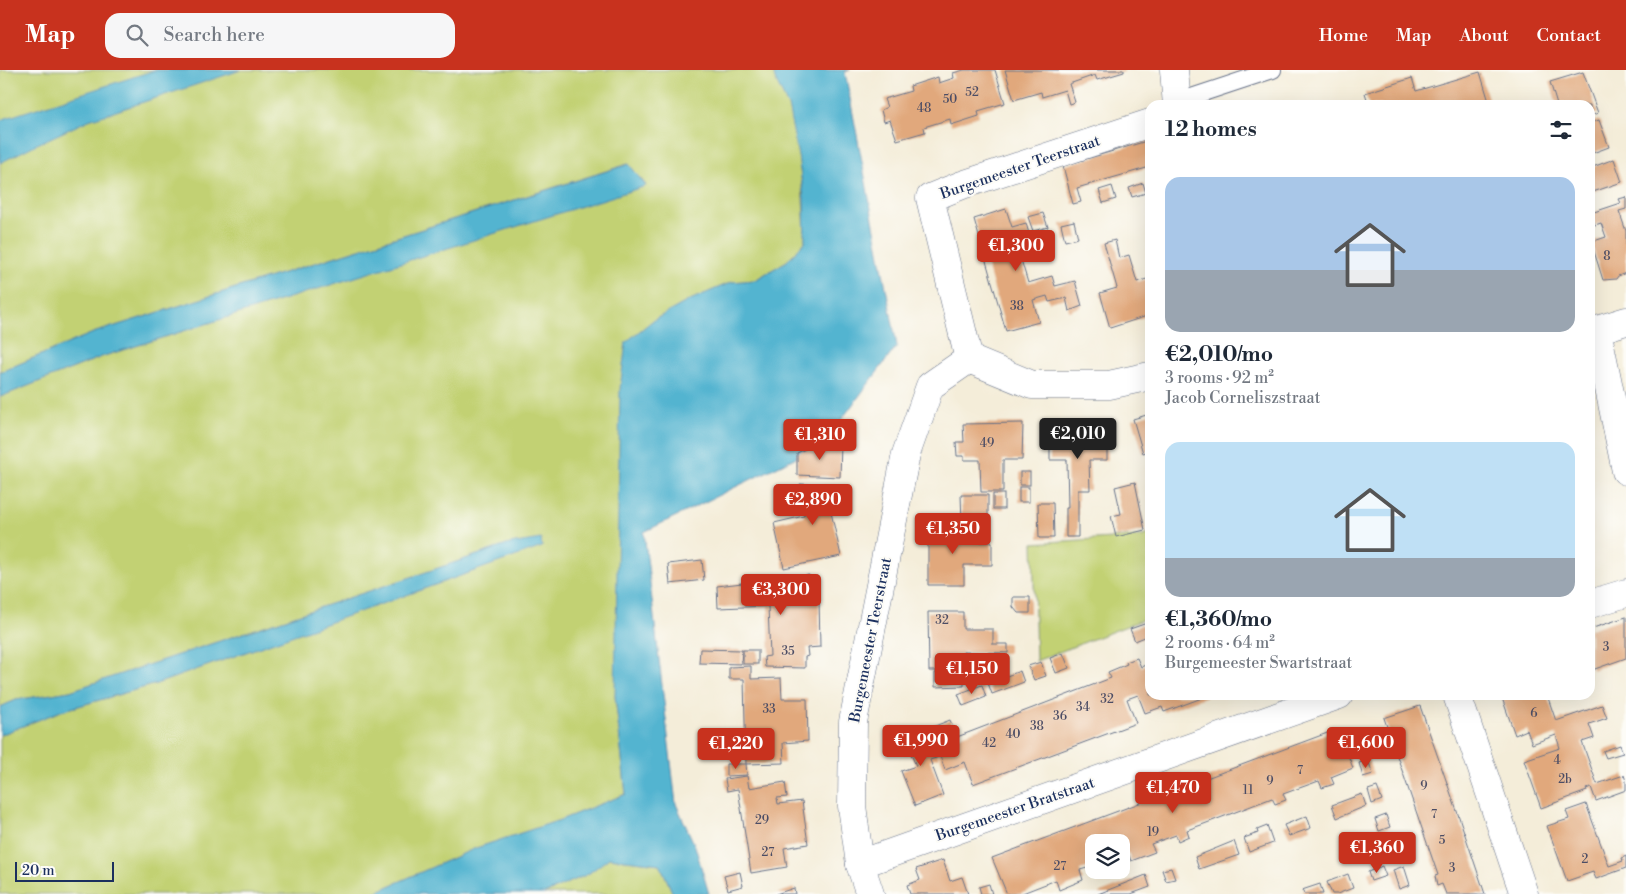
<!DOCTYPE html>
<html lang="en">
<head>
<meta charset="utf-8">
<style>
	:root { --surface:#fff; --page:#f6f6f7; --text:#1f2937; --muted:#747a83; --accent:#c8321e }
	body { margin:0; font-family:"Libre Bodoni",serif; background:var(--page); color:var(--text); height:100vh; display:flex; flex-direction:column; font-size:19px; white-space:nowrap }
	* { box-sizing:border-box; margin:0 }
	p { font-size:16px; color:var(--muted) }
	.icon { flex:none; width:28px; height:28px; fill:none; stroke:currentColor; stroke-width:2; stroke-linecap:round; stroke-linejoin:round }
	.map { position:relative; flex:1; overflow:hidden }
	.drawer { position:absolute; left:1145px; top:30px; width:450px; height:600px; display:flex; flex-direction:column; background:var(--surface); border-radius:15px; box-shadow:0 5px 20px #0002 }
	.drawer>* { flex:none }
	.controls { position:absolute; left:1085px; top:764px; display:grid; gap:10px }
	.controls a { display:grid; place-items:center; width:45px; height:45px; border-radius:10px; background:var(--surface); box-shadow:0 5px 20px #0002; font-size:25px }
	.scale { position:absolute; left:15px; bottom:12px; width:99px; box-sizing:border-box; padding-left:5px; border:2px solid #1b2f5e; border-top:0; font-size:14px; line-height:18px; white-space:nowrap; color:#1b2f5e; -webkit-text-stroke:4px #fdfcf7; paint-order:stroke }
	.price { position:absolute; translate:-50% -42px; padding:0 11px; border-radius:5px; background:var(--accent); color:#fff; font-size:16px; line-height:32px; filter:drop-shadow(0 1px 2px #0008) }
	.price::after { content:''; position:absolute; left:50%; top:30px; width:15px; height:11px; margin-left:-8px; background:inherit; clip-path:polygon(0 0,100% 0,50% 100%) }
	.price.active { background:#222; color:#fff }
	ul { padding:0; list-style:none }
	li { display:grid; align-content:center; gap:10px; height:265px; padding:0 20px }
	li span { display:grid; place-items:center; height:155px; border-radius:15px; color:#555 }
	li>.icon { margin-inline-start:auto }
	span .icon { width:90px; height:90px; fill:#fffc; stroke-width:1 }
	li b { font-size:21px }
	h2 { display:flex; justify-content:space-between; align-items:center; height:60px; padding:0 20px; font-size:21px }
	header { display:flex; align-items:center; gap:30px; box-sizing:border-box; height:70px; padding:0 25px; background:var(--accent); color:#fff }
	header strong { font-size:24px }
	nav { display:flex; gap:28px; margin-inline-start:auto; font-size:18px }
	.search { width:350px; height:45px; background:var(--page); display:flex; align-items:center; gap:12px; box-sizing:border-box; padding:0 18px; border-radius:15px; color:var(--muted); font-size:19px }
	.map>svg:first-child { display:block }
</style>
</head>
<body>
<header>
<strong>Map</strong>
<div class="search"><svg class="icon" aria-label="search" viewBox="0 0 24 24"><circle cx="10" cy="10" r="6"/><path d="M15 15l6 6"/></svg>Search here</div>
<nav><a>Home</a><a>Map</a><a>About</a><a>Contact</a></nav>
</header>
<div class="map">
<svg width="1626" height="824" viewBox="0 0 1626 824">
	<rect width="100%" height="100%" fill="#fdfcf7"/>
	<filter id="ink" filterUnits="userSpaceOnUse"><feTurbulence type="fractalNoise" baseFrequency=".02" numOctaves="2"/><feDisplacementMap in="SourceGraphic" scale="10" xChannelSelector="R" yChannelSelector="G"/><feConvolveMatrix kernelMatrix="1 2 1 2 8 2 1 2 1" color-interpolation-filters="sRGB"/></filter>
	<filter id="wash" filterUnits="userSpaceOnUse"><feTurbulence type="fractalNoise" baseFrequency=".0096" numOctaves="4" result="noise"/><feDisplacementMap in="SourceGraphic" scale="20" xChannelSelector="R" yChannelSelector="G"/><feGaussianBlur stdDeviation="1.12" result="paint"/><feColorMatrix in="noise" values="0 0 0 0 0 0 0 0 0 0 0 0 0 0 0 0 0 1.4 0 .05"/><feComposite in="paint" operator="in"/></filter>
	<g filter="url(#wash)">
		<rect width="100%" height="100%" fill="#f4edd9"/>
		<g fill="#c2d173" stroke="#6e8068">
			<path d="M 0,0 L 773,0 C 775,14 786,25 789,39 C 800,83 804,126 805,172 L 787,191 L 755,210 L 732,212 L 690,230 L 652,251 L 615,626 L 626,724 L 560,750 L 476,778 L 371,824 L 0,824 L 0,665 L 61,641 L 156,614 L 542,476 L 540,470 L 510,474 L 70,621 L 16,630 L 0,637 L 0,327 L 104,286 L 646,115 L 628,94 L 93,263 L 0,302 Z"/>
			<path d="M 1150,463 L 1150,547 L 1036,591 L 1033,473 L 1143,466 Z"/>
			<path d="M 608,788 L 660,794 L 673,824 L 544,824 L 588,804 Z"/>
		</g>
		<g fill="#52b4d0" stroke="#367297">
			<path d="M 155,0 L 241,0 L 89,50 L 33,76 L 0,93 L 0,50 Z"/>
			<path d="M 773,0 L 850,0 L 845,2 L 897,276 L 823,374 L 644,462 L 676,734 L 695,776 L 709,824 L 673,824 L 660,794 L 609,788 L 588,804 L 544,824 L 371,824 L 476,778 L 560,750 L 626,724 L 615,626 L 620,319 L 626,272 L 652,251 L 690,230 L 732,212 L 755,210 L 787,191 L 805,172 L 804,128 L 798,86 L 788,36 L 775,9 Z"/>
			<path d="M 629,94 L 646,116 L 104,286 L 0,327 L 0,302 L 93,263 Z"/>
			<path d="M 541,469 L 542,477 L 156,614 L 61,641 L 0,665 L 0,637 L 16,630 L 70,621 L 510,474 Z"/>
		</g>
		<g id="blocks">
			<g fill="#e1a87b">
				<path d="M 964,0 L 995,0 L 1005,33 L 978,41 L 979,46 L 951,55 L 950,49 L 924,57 L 925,62 L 897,70 L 890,50 L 884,52 L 881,40 L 887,37 L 884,29 L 911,21 L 910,16 L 938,7 L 939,13 L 954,8 L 953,3 Z"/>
				<path d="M 1005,0 L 1124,0 L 1124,2 L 1097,10 L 1095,5 L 1069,14 L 1075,32 L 1069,34 L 1065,20 L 1042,27 L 1041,22 L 1014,30 Z"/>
				<path d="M 1480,2 L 1490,35 L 1369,35 L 1365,23 L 1412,8 L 1416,21 Z"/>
				<path d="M 1583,2 L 1598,43 L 1590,46 L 1590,35 L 1557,35 L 1550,12 Z"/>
				<path d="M 1599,50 L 1609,77 L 1590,84 L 1590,53 Z"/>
				<path d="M 1150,70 L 1150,97 L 1077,118 L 1081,132 L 1073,134 L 1063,96 Z"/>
				<path d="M 1614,89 L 1622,112 L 1590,123 L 1590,98 Z"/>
				<path d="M 1143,113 L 1146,123 L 1132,127 L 1129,118 Z"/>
				<path d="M 1112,116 L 1116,129 L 1103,133 L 1099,120 Z"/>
				<path d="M 1626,127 L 1626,139 L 1619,141 L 1626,161 L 1626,203 L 1618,206 L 1616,209 L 1603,210 L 1591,172 L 1606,167 L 1601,153 L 1595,155 L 1591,143 L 1621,133 L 1619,129 Z"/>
				<path d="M 1006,139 L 1012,157 L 1026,153 L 1031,171 L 1017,176 L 1028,213 L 1052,206 L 1055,216 L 1075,211 L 1082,236 L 1069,241 L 1066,228 L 1049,232 L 1047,226 L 1033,230 L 1039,252 L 1006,261 L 974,149 Z"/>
				<path d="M 1043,143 L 1048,157 L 1033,161 L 1028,147 Z"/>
				<path d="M 1074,151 L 1078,168 L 1065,171 L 1061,154 Z"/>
				<path d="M 1115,170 L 1119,188 L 1129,185 L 1137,212 L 1150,208 L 1150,245 L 1110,258 L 1100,223 L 1117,218 L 1104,173 Z"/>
				<path d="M 1150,344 L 1150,381 L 1143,383 L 1133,349 Z"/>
				<path d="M 1023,353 L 1022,390 L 1003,390 L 1003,422 L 981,422 L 980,390 L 964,390 L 964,386 L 957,386 L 956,372 L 964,372 L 963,354 Z"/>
				<path d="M 1107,353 L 1107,390 L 1089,390 L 1090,420 L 1078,420 L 1078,467 L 1066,467 L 1066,438 L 1068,438 L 1067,390 L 1050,390 L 1050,354 Z"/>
				<path d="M 818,373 L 841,374 L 840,407 L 797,405 L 797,383 Z"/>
				<rect x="1020" y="402" width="10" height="13"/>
				<path d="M 1135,412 L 1145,460 L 1116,467 L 1111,446 L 1121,444 L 1115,417 Z"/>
				<path d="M 800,414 L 850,416 L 849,440 L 830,438 L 841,486 L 784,498 L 774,453 L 804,446 L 804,436 L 799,436 Z"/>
				<rect x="1019" y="417" width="10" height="15"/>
				<rect x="993" y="424" width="11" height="15"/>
				<path d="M 961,425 L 988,425 L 988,452 L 962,452 Z"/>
				<path d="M 1038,433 L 1053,433 L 1054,468 L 1039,468 Z"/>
				<path d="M 928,455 L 963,455 L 964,472 L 992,472 L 992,495 L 964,495 L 964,515 L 928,515 Z"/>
				<path d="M 702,490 L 704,510 L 670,514 L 668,494 Z"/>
				<path d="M 809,505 L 810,528 L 819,527 L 820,577 L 807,578 L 808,586 L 805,587 L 805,598 L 765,597 L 764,587 L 770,586 L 768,536 L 718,538 L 717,516 Z"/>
				<path d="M 1013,527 L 1030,527 L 1030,543 L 1018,543 L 1013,537 Z"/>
				<path d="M 928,542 L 963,542 L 963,559 L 993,559 L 993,574 L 1008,574 L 1008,583 L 963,582 L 963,601 L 929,601 Z"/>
				<path d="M 1626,547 L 1626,588 L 1592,600 L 1590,593 L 1590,559 Z"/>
				<path d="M 1150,552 L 1150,565 L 1135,571 L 1130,559 Z"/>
				<path d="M 700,579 L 742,580 L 741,594 L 699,593 Z"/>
				<rect x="743" y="580" width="15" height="14"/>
				<path d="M 1063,583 L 1069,598 L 1056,603 L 1050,588 Z"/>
				<path d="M 1137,588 L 1141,597 L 1150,593 L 1150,625 L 1210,625 L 1164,642 L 1162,637 L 1145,643 L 1138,625 L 1127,629 L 1136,653 L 973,714 L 965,692 L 945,700 L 930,658 L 950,650 L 957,667 L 1111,608 L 1108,602 L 1127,594 L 1126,592 Z"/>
				<path d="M 1041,592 L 1046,606 L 1034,610 L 1028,596 Z"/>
				<path d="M 751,596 L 751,609 L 781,608 L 782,629 L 807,629 L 808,671 L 783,673 L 784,693 L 746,694 L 744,609 L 729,609 L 729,597 Z"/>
				<path d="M 1020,601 L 1024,612 L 992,624 L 988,613 Z"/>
				<path d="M 964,602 L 964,616 L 935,617 L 935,603 Z"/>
				<path d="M 982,615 L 986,627 L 963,636 L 958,624 Z"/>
				<path d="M 1501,625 L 1547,625 L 1556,651 L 1602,635 L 1607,648 L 1589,654 L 1594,668 L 1582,672 L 1597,714 L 1624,705 L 1626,711 L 1626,720 L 1596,731 L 1591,717 L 1586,719 L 1587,721 L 1541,738 L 1524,690 L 1560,678 L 1556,665 L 1532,674 L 1527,660 L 1515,665 Z"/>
				<path d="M 1420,636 L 1459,747 L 1485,824 L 1446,824 L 1442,814 L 1437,816 L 1435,806 L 1438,805 L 1384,648 Z"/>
				<path d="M 928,657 L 939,687 L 930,690 L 943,725 L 915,736 L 901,701 L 916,696 L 910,682 L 905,684 L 898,668 Z"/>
				<path d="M 1357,658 L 1362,673 L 1352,676 L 1347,661 Z"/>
				<path d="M 1330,662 L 1332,667 L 1340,664 L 1353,698 L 1331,707 L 1334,714 L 1322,718 L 1319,711 L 1316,712 L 1283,724 L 1286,730 L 1275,734 L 1272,728 L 1204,754 L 1187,760 L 1189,766 L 1178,771 L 1176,765 L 1151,774 L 1155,782 L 1131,791 L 1128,783 L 1121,785 L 1121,772 L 1094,772 L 1094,796 L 1080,800 L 1083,810 L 1059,820 L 1056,810 L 1020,824 L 1007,824 L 992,788 Z"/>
				<path d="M 1620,675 L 1623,683 L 1606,688 L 1603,681 Z"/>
				<path d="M 1368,690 L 1373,704 L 1363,707 L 1359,693 Z"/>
				<path d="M 726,694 L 746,694 L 747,705 L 726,706 Z"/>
				<path d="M 747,706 L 749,718 L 785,712 L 787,727 L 777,728 L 778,734 L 802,731 L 808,774 L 784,778 L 787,797 L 751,803 L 738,719 L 727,721 L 725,709 Z"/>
				<path d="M 1377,717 L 1382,730 L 1372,734 L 1368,720 Z"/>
				<path d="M 1362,724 L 1366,736 L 1337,748 L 1332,735 Z"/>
				<path d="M 1586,734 L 1609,796 L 1623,791 L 1622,788 L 1626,786 L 1626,798 L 1596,809 L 1593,802 L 1567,811 L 1547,756 L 1569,749 L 1566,741 Z"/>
				<path d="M 1386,745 L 1390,757 L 1379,761 L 1375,749 Z"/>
				<path d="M 1307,746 L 1311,758 L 1289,766 L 1284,755 Z"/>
				<path d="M 1267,756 L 1273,773 L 1249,782 L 1244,768 L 1258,763 L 1257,760 Z"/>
				<path d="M 1234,771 L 1239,785 L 1199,799 L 1195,787 Z"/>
				<path d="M 1395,771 L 1400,784 L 1390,788 L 1386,774 Z"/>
				<path d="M 943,790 L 950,811 L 962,807 L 968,824 L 910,824 L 907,815 L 920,810 L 916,799 Z"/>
				<path d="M 1382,796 L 1386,806 L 1371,811 L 1368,802 Z"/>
				<path d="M 1404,796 L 1410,815 L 1399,819 L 1393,800 Z"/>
				<path d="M 1171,798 L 1175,809 L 1166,811 L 1162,800 Z"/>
				<path d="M 740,802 L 743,816 L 728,820 L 724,806 Z"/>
				<path d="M 1348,804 L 1353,818 L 1337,824 L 1332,824 L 1327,812 Z"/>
				<path d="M 1146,805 L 1150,817 L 1131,824 L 1098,824 Z"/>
				<path d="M 989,814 L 992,824 L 981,824 L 979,817 Z"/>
				<path d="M 1320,814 L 1323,824 L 1304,824 L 1302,820 Z"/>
				<path d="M 794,818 L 795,824 L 776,824 Z"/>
			</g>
		</g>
	</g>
	<g filter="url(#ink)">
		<use href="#blocks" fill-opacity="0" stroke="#677289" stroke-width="1"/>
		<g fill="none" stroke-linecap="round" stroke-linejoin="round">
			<defs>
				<path id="service" d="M 1176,32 L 1273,0"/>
				<g id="minor">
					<path d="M 1174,0 L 1177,35"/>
					<path d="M 1626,251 L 1597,260 L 1626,401"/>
					<path d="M 969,289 L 1032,315 L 1109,315 L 1150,306"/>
					<path d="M 1590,534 L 1626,523"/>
					<path d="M 1457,625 L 1524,824"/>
					<path d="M 860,794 L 1339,625"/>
					<path d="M 870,824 L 860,794 L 852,736 L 853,652 L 906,384 L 930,316 L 969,289 L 930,128 L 962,115 L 1150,53"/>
				</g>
			</defs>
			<use href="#service" stroke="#677289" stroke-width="18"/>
			<use href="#minor" stroke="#677289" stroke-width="29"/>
			<use href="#service" stroke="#fff" stroke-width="16"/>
			<use href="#minor" stroke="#fff" stroke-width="28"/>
		</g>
	</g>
	<g text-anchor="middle" stroke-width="4" stroke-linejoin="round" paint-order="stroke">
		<g font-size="12" fill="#4c4d65">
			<text x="972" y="26">52</text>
			<text x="950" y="33">50</text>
			<text x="924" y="42">48</text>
			<text x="1607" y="190">8</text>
			<text x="1017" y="240">38</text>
			<text x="987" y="377">49</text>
			<text x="942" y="554">32</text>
			<text x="1606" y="581">3</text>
			<text x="788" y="585">35</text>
			<text x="1107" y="633">32</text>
			<text x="1083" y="641">34</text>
			<text x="769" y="643">33</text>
			<text x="1534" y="647">6</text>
			<text x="1060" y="650">36</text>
			<text x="1037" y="660">38</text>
			<text x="1013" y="668">40</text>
			<text x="989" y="677">42</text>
			<text x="1557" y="694">4</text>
			<text x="1300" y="704">7</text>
			<text x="1565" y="713">2b</text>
			<text x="1270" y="715">9</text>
			<text x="1424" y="720">9</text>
			<text x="1248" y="724">11</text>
			<text x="1434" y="748">7</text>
			<text x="762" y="754">29</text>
			<text x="1153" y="766">19</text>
			<text x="1442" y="774">5</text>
			<text x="768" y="786">27</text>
			<text x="1585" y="793">2</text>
			<text x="1060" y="800">27</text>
			<text x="1452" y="802">3</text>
		</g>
		<g font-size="15" fill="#1b2f5e" stroke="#fdfcf7">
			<text transform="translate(1020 97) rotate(-19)" y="5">Burgemeester Teerstraat</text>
			<text transform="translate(870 570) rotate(-79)" y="5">Burgemeester Teerstraat</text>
			<text transform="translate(1015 739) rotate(-19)" y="5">Burgemeester Bratstraat</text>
		</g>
	</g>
</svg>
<div class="controls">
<a><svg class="icon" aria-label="layers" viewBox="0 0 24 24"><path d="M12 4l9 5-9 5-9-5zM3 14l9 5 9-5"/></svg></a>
</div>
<div class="scale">20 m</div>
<b class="price" style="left:1016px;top:202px">€1,300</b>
<b class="price active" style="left:1078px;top:390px">€2,010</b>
<b class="price" style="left:820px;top:391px">€1,310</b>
<b class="price" style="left:813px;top:456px">€2,890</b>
<b class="price" style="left:953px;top:485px">€1,350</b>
<b class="price" style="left:781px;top:546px">€3,300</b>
<b class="price" style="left:972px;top:625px">€1,150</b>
<b class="price" style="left:921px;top:697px">€1,990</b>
<b class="price" style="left:1366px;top:699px">€1,600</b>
<b class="price" style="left:736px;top:700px">€1,220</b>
<b class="price" style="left:1173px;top:744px">€1,470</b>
<b class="price" style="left:1377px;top:804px">€1,360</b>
<section class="drawer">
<h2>12 homes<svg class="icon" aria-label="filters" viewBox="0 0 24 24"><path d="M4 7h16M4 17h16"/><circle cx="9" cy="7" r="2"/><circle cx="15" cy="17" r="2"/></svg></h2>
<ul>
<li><span style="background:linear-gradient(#a9c7e8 60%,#9aa5b1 0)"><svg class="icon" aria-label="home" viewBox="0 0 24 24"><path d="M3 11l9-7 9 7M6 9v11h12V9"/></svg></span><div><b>€2,010/mo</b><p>3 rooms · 92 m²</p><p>Jacob Corneliszstraat</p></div></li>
<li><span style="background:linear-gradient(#bfe0f5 75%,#9aa5b1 0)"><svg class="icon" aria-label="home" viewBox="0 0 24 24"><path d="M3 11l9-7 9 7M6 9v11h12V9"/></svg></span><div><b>€1,360/mo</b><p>2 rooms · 64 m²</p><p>Burgemeester Swartstraat</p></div></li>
</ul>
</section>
</div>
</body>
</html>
